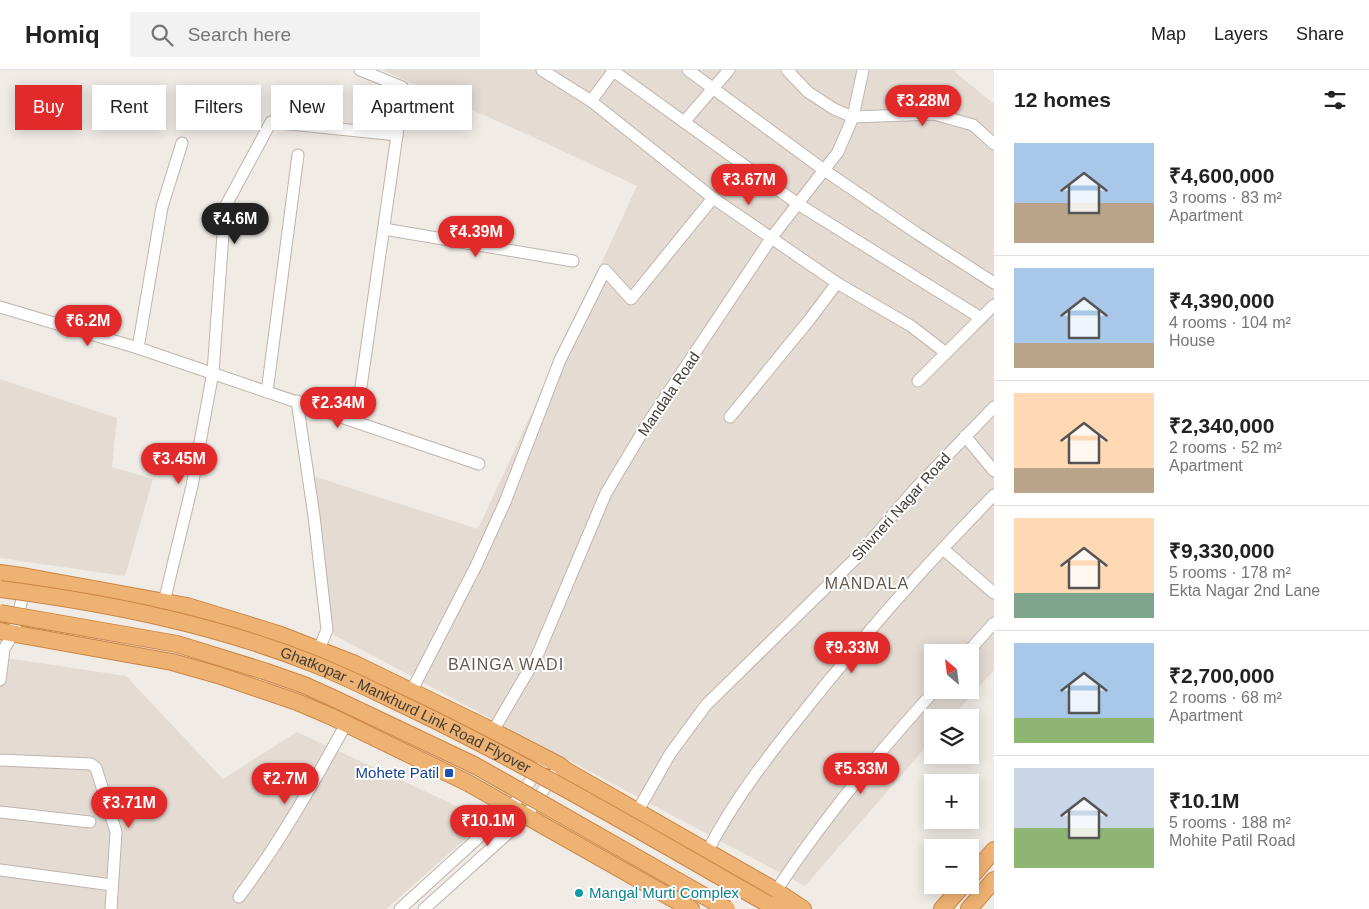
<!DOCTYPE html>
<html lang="en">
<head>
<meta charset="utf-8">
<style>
	:root { --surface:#fff; --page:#f2f2f2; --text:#222; --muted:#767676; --line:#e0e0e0; --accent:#e22a2a }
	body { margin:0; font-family:Helvetica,sans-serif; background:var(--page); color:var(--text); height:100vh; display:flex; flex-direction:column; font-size:19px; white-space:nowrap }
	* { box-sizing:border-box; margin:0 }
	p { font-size:16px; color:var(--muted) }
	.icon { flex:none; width:28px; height:28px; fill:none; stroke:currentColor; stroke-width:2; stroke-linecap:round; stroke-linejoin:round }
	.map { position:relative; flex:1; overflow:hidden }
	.details { display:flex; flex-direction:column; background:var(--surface); width:375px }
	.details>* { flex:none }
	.banner { position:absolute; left:15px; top:15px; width:475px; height:45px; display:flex; gap:10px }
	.needle { width:32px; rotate:332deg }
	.tools { position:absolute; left:924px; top:574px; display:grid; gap:10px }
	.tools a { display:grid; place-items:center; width:55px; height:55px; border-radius:0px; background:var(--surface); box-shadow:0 2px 12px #0003; font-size:25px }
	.price { position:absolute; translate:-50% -42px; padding:0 11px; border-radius:18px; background:var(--accent); color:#fff; font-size:16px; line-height:32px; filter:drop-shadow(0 1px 2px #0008) }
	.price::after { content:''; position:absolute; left:50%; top:30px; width:15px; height:11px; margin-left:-8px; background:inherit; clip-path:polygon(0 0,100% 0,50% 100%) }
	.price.on { background:#222; color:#fff }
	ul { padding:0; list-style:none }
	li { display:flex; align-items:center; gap:15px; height:125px; padding:0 20px }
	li+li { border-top:1px solid var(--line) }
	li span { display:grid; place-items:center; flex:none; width:140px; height:100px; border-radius:0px; color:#555 }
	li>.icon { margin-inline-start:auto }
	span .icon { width:60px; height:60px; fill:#fffc; stroke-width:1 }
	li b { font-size:21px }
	h2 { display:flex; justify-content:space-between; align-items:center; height:60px; padding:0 20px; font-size:21px }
	.chip { padding:0 18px; border-radius:0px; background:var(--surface); box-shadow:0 2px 12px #0003; font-size:18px; line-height:45px }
	.chip.on { background:var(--accent); color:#fff }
	header { display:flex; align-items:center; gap:30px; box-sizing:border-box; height:70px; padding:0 25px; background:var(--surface); border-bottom:1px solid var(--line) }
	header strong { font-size:24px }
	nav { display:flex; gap:28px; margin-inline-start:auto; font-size:18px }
	.search { width:350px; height:45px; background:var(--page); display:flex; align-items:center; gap:12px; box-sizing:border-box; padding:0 18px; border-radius:0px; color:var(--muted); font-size:19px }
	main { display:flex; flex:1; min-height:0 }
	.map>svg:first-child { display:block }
</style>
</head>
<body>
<header>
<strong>Homiq</strong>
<div class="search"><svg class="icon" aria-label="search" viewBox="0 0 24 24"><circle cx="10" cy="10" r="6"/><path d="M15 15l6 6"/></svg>Search here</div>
<nav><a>Map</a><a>Layers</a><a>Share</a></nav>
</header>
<main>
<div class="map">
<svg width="994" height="839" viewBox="0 0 994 839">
	<rect width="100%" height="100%" fill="#f0ebe5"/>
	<g fill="#e4dcd3" fill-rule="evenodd">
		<path d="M 382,0 L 955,0 L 956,3 L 994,34 L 994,600 L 952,647 L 932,648 L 932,670 L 805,816 L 334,565 L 313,406 L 478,459 L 637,116 L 533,67 ZM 932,582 L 970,582 L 970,620 L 932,620 Z"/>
		<path d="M 0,309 L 117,348 L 112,397 L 153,409 L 125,506 L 0,488 Z"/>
		<path d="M 0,587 L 126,606 L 223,709 L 297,662 L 487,750 L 386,839 L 0,839 Z"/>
	</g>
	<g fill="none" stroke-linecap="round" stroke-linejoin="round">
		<defs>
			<g id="minor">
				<path d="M 542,0 L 591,31 L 713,128 L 837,213 L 911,256 L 946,283"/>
				<path d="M 612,0 L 798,134 L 981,248"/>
				<path d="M 688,0 L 824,100 L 918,164 L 994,213"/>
				<path d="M 787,0 L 808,22 L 834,39 L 853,47 L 934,44 L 973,55 L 994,74"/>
				<path d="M 591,31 L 614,0"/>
				<path d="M 684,52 L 729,0"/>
				<path d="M 384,159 L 573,191"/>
				<path d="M 0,237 L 138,278 L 479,394"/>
				<path d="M 138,278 L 162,137 L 182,73"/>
				<path d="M 918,311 L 994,235"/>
				<path d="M 267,322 L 298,85"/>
				<path d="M 297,331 L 314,446 L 327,560 L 319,579"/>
				<path d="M 730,347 L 810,249 L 837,213"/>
				<path d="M 356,352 L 397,65 L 402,17 L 360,0"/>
				<path d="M 965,366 L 994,401"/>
				<path d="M 943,479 L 994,523"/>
				<path d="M 164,532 L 192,416 L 213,302 L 225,137 L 271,52 L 397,65"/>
				<path d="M 968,582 L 994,553"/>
				<path d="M 0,610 L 4,579 L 14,562 L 25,517"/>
				<path d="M 411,622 L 475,498 L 505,432 L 560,290 L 605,200 L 631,229 L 713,128"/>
				<path d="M 493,661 L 537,586 L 606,423 L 646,356 L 772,167 L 838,82 L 853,47 L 863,0"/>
				<path d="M 0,690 L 91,694 L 96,698 L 116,762 L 111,839"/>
				<path d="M 0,742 L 90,752"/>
				<path d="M 637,742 L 670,684 L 706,635 L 857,487 L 914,420 L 994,337"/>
				<path d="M 707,782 C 740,718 785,665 830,609 C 841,597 850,583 861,571 C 903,521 948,472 994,425"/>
				<path d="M 0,800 L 112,815"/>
				<path d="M 776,821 C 823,749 877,684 935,620"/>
				<path d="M 239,827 C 280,772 313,714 346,654"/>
				<path d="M 400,839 L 511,738 L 546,689"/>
				<path d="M 424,839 L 526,747 L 553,705"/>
			</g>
			<g id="highway">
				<path d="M 0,503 L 28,507 L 187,536 L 278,564 L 355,594 L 493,661 L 559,695 L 565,700 L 776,821 L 803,839"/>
				<path d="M 0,561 L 172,592 L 218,605 L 297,632 L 330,646 L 468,713 L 691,839"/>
				<path d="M 970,808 L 994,780"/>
				<path d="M 768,834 L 782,839"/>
				<path d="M 942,839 L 963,815"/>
				<path d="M 969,839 L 994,810"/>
			</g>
		</defs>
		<use href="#minor" stroke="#beb4ac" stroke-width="13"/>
		<use href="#highway" stroke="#cb8544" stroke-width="18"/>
		<use href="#minor" stroke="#fff" stroke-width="11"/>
		<use href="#highway" stroke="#eeb272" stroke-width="16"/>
		<defs>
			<g id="highway-bridge">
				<path id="s1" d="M 0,519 C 107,533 214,554 314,594 C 347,607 378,623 410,638 C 533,697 650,767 768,834"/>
				<path d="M 0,543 L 177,574 L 264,601 L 304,615 L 337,630 L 476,696 L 727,839"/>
			</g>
		</defs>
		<use href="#highway-bridge" stroke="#cb8544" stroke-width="18" stroke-linecap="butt"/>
		<use href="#highway-bridge" stroke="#eeb272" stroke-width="16"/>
	</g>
	<rect fill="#1a4fb4" stroke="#fff" stroke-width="2" x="444" y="698" width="10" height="10" rx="2.5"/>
	<circle fill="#0f9aa8" stroke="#fff" stroke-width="2" cx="579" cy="823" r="5"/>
	<g text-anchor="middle" stroke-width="4" stroke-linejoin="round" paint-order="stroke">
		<g font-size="15" fill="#423b35" stroke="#fff">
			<text transform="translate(669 324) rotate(-56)" y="5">Mandala Road</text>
			<text transform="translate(901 437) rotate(-48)" y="5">Shivneri Nagar Road</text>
			<text dy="5" stroke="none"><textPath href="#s1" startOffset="426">Ghatkopar - Mankhurd Link Road Flyover</textPath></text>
		</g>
		<g font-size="15" fill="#164399" stroke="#fff" text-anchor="end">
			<text x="439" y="708">Mohete Patil</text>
		</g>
		<g font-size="15" fill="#0d838f" stroke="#fff" text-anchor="start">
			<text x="589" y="828">Mangal Murti Complex</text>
		</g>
		<g font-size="16" letter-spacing="1" fill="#63574e" stroke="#fff">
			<text x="867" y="519">MANDALA</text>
			<text x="506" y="600">BAINGA WADI</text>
		</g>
	</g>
</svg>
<div class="tools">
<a><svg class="needle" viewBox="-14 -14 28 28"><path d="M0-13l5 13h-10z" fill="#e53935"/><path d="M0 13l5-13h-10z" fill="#767676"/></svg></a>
<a><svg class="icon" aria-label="layers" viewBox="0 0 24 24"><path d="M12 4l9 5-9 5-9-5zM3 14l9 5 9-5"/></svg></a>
<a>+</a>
<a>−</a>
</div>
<b class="price" style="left:923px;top:57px">₹3.28M</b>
<b class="price" style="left:749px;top:136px">₹3.67M</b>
<b class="price on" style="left:235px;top:175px">₹4.6M</b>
<b class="price" style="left:476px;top:188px">₹4.39M</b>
<b class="price" style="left:88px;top:277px">₹6.2M</b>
<b class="price" style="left:338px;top:359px">₹2.34M</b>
<b class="price" style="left:179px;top:415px">₹3.45M</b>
<b class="price" style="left:852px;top:604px">₹9.33M</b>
<b class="price" style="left:861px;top:725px">₹5.33M</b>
<b class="price" style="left:285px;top:735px">₹2.7M</b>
<b class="price" style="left:129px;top:759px">₹3.71M</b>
<b class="price" style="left:488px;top:777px">₹10.1M</b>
<div class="banner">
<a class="chip on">Buy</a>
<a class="chip">Rent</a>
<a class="chip">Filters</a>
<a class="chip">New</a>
<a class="chip">Apartment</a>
</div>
</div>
<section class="details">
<h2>12 homes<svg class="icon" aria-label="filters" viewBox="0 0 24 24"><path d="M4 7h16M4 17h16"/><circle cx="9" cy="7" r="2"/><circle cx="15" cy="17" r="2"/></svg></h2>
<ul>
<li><span style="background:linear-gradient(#a9c7e8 60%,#b9a48a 0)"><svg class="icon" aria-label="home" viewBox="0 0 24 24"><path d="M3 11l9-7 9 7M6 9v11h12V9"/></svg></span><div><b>₹4,600,000</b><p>3 rooms · 83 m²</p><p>Apartment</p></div></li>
<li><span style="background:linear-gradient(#a9c7e8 75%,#b9a48a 0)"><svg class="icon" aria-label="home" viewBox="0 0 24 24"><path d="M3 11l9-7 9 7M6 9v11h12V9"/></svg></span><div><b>₹4,390,000</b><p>4 rooms · 104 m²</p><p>House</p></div></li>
<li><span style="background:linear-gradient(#ffd9b3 75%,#b9a48a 0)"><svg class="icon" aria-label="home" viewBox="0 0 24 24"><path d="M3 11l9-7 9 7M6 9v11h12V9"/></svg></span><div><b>₹2,340,000</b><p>2 rooms · 52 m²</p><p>Apartment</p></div></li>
<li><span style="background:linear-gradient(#ffd9b3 75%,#7fa58c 0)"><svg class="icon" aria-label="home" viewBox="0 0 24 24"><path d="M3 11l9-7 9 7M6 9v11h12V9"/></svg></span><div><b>₹9,330,000</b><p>5 rooms · 178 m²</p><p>Ekta Nagar 2nd Lane</p></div></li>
<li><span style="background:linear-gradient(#a9c7e8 75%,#8fb573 0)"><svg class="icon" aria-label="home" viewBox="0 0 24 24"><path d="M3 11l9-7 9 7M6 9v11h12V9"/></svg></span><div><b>₹2,700,000</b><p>2 rooms · 68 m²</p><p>Apartment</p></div></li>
<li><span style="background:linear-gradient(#c9d6e8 60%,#8fb573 0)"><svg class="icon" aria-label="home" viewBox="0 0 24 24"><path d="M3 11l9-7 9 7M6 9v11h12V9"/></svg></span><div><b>₹10.1M</b><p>5 rooms · 188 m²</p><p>Mohite Patil Road</p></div></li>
</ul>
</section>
</main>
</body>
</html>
